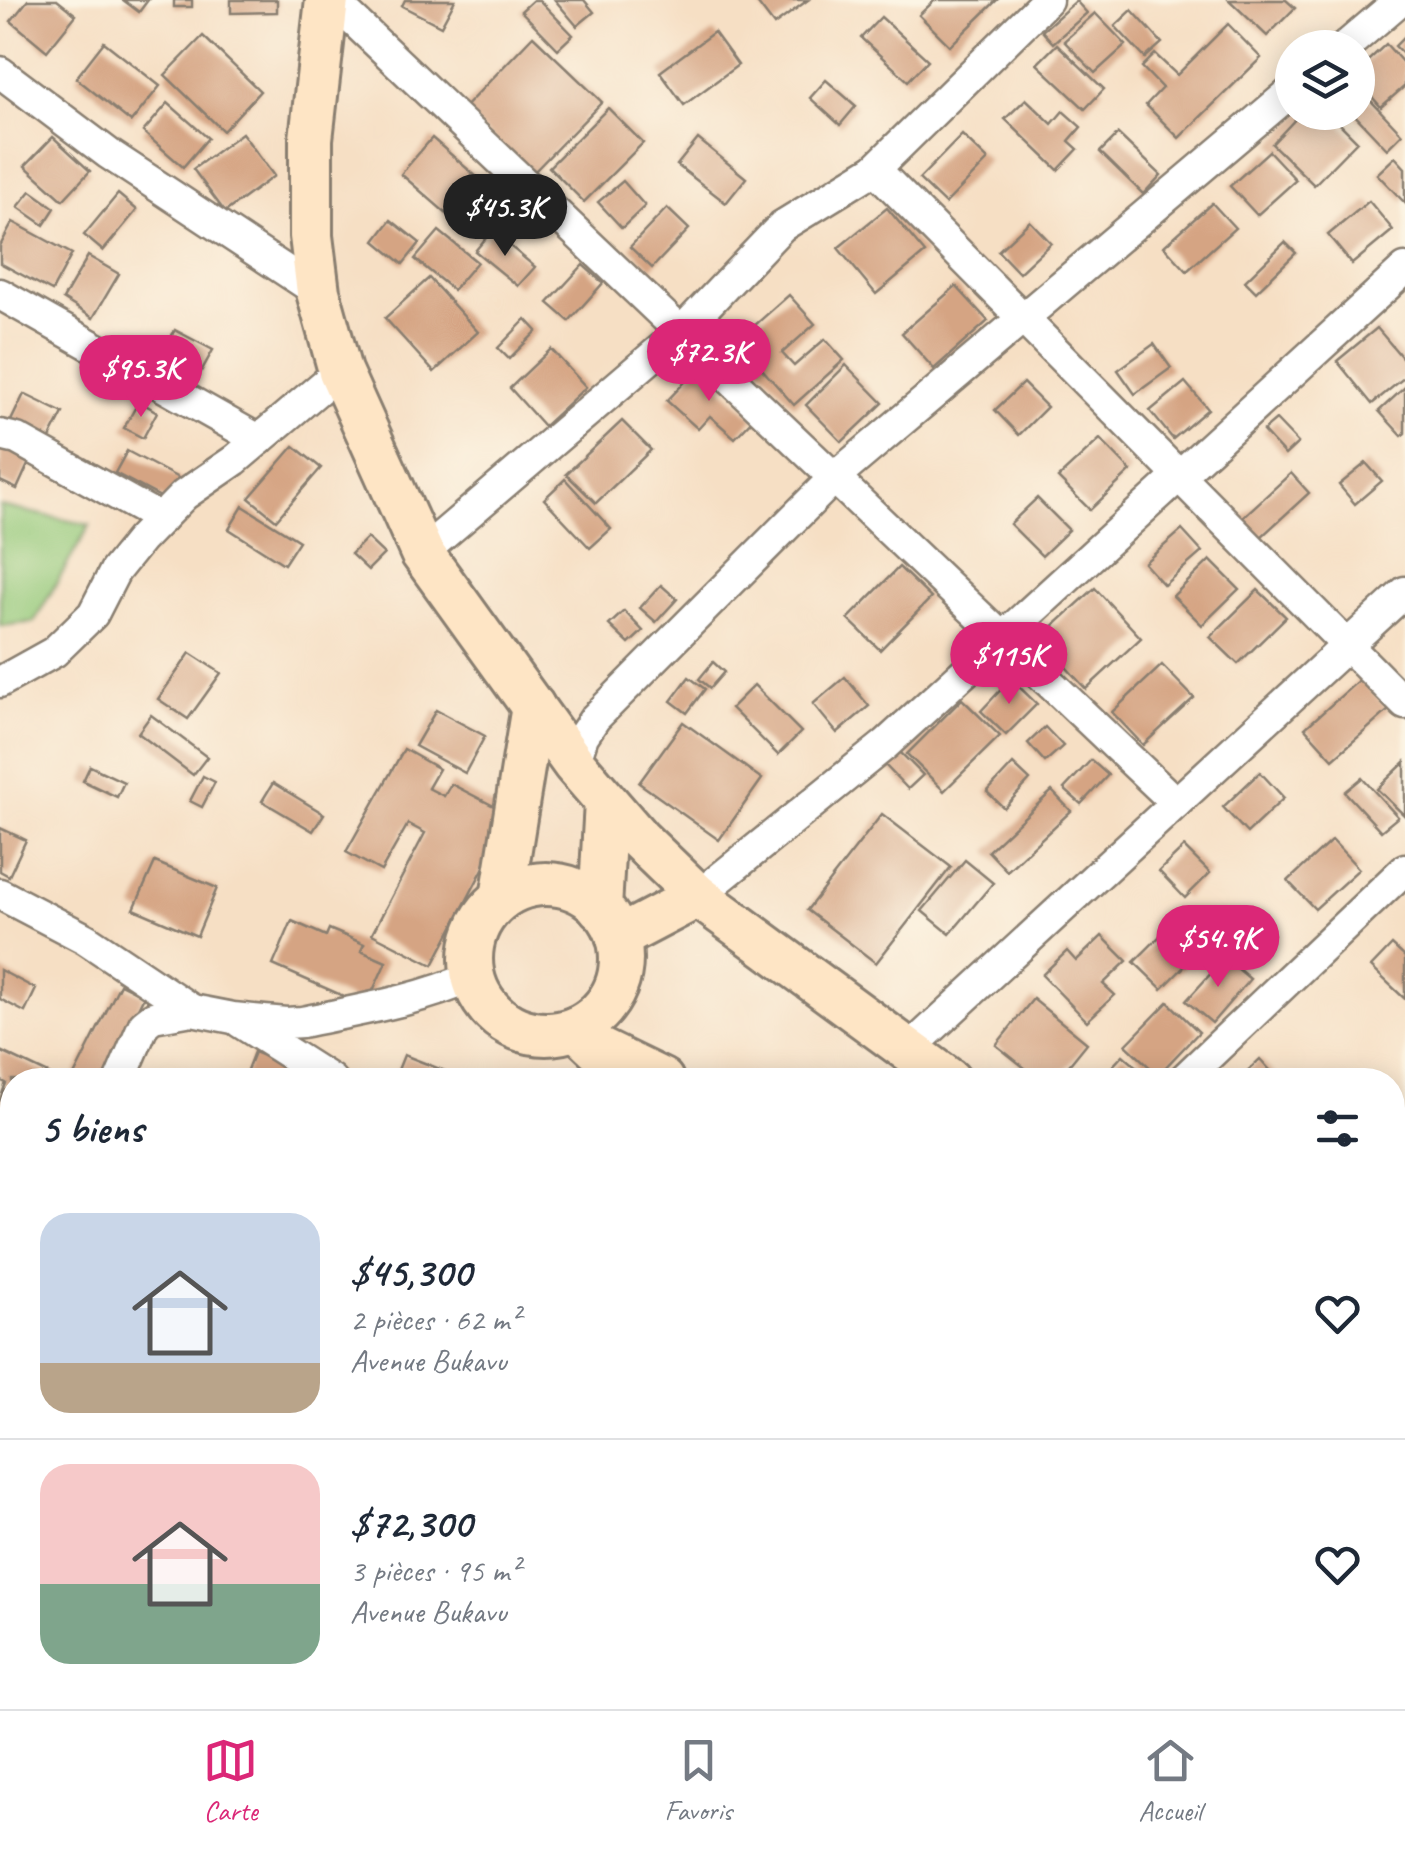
<!DOCTYPE html>
<html lang="fr">
<head>
<meta charset="utf-8">
<style>
	:root { --surface:#fff; --page:#f2f2f3; --text:#1f2937; --muted:#747a83; --line:#e0e1e3; --accent:#db2777 }
	body { margin:0; font-family:Caveat,sans-serif; background:var(--page); color:var(--text); height:100vh; display:flex; flex-direction:column; font-size:38px; white-space:nowrap }
	* { box-sizing:border-box; margin:0 }
	p { font-size:32px; color:var(--muted) }
	.icon { flex:none; width:55px; height:55px; fill:none; stroke:currentColor; stroke-width:2; stroke-linecap:round; stroke-linejoin:round }
	.map { position:relative; flex:1; overflow:hidden }
	.sheet { position:absolute; left:0px; top:1068px; width:1405px; height:642px; display:flex; flex-direction:column; background:var(--surface); border-radius:40px 40px 0 0; box-shadow:0 5px 25px #0003 }
	.sheet>* { flex:none }
	.controls { position:absolute; left:1275px; top:30px; display:grid; gap:20px }
	.controls a { display:grid; place-items:center; width:100px; height:100px; border-radius:50%; background:var(--surface); box-shadow:0 5px 25px #0003; font-size:50px }
	.price { position:absolute; translate:-50% -85px; padding:0 22px; border-radius:35px; background:var(--accent); color:#fff; font-size:32px; line-height:65px; filter:drop-shadow(0 2px 5px #0008) }
	.price::after { content:''; position:absolute; left:50%; top:60px; width:30px; height:22px; margin-left:-15px; background:inherit; clip-path:polygon(0 0,100% 0,50% 100%) }
	.price.current { background:#222; color:#fff }
	ul { padding:0; list-style:none }
	li { display:flex; align-items:center; gap:30px; height:250px; padding:0 40px }
	li+li { border-top:2px solid var(--line) }
	li span { display:grid; place-items:center; flex:none; width:280px; height:200px; border-radius:30px; color:#555 }
	li>.icon { margin-inline-start:auto }
	span .icon { width:120px; height:120px; fill:#fffc; stroke-width:1 }
	li b { font-size:42px }
	h2 { display:flex; justify-content:space-between; align-items:center; height:120px; padding:0 40px; font-size:42px }
	.menu { display:flex; justify-content:space-around; align-items:center; height:140px; border-top:2px solid var(--line); background:var(--surface); font-size:28px; color:var(--muted) }
	.menu a { display:grid; justify-items:center; gap:5px }
	.menu .current { color:var(--accent) }
	.map>svg:first-child { display:block }
</style>
</head>
<body>
<div class="map">
<svg width="1405" height="1709" viewBox="0 0 1405 1709">
	<rect width="100%" height="100%" fill="#fcf5e5"/>
	<filter id="ink" filterUnits="userSpaceOnUse"><feTurbulence type="fractalNoise" baseFrequency=".01" numOctaves="2"/><feDisplacementMap in="SourceGraphic" scale="20" xChannelSelector="R" yChannelSelector="G"/><feConvolveMatrix kernelMatrix="1 2 1 2 8 2 1 2 1" color-interpolation-filters="sRGB"/></filter>
	<filter id="wash" filterUnits="userSpaceOnUse"><feTurbulence type="fractalNoise" baseFrequency=".0048" numOctaves="4" result="noise"/><feDisplacementMap in="SourceGraphic" scale="40" xChannelSelector="R" yChannelSelector="G"/><feGaussianBlur stdDeviation="2.25" result="paint"/><feColorMatrix in="noise" values="0 0 0 0 0 0 0 0 0 0 0 0 0 0 0 0 0 1.4 0 .05"/><feComposite in="paint" operator="in"/></filter>
	<g filter="url(#wash)">
		<rect width="100%" height="100%" fill="#f6dfc4"/>
		<g fill="#95c97a" stroke="#58724b" stroke-width="2.5">
			<path d="M 0,506 L 90,525 L 34,622 L 0,626 Z"/>
			<path d="M 1405,1569 L 1405,1709 L 1320,1709 L 1326,1698 L 1392,1698 L 1393,1583 Z"/>
			<path d="M 927,1698 L 1249,1698 L 1243,1709 L 921,1709 Z"/>
		</g>
		<g id="blocks">
			<g fill="#d5a483">
				<path d="M 28,0 L 57,0 L 76,15 L 47,51 L 11,21 Z"/>
				<path d="M 123,0 L 148,0 L 139,12 Z"/>
				<rect x="174" y="0" width="18" height="7"/>
				<path d="M 231,0 L 277,0 L 277,12 L 231,13 Z"/>
				<path d="M 405,0 L 455,0 L 441,26 L 402,6 Z"/>
				<path d="M 533,0 L 539,0 L 573,35 L 558,49 L 521,11 Z"/>
				<path d="M 555,0 L 584,0 L 594,12 L 577,26 Z"/>
				<path d="M 755,0 L 808,0 L 774,25 Z"/>
				<path d="M 935,0 L 997,0 L 950,46 L 919,15 Z"/>
				<path d="M 1229,0 L 1286,0 L 1295,8 L 1267,36 Z"/>
				<path d="M 1076,1 L 1087,13 L 1053,43 L 1042,31 Z"/>
				<path d="M 1132,10 L 1162,43 L 1145,58 L 1115,26 Z"/>
				<path d="M 1095,13 L 1126,45 L 1095,73 L 1064,41 Z"/>
				<path d="M 881,17 L 928,60 L 908,81 L 861,38 Z"/>
				<path d="M 1228,24 L 1261,58 L 1179,138 L 1146,105 L 1162,88 L 1142,67 L 1155,54 L 1177,75 Z"/>
				<path d="M 714,32 L 738,65 L 684,105 L 660,72 Z"/>
				<path d="M 203,36 L 260,91 L 223,131 L 165,75 Z"/>
				<path d="M 533,36 L 602,102 L 531,175 L 462,110 Z"/>
				<path d="M 1405,36 L 1405,56 L 1395,46 Z"/>
				<path d="M 104,42 L 160,86 L 131,122 L 76,78 Z"/>
				<path d="M 1057,44 L 1104,89 L 1085,109 L 1037,64 Z"/>
				<path d="M 1386,44 L 1405,65 L 1405,86 L 1381,107 L 1358,81 L 1358,70 Z"/>
				<path d="M 826,80 L 856,106 L 840,125 L 810,98 Z"/>
				<path d="M 1358,87 L 1402,134 L 1387,149 L 1352,112 L 1358,112 Z"/>
				<path d="M 1026,99 L 1052,124 L 1063,111 L 1081,127 L 1069,141 L 1078,149 L 1058,170 L 1005,119 Z"/>
				<path d="M 168,103 L 208,138 L 183,167 L 143,132 Z"/>
				<path d="M 608,108 L 643,143 L 584,202 L 549,167 Z"/>
				<path d="M 1302,112 L 1328,112 L 1357,141 L 1314,185 L 1272,144 Z"/>
				<path d="M 242,133 L 274,176 L 225,212 L 193,169 Z"/>
				<path d="M 1118,134 L 1161,175 L 1143,194 L 1100,152 Z"/>
				<path d="M 962,135 L 988,160 L 945,204 L 919,179 Z"/>
				<path d="M 53,137 L 90,171 L 63,200 L 25,166 Z"/>
				<path d="M 432,138 L 479,179 L 448,215 L 401,174 Z"/>
				<path d="M 698,139 L 746,178 L 726,203 L 677,165 Z"/>
				<path d="M 1269,151 L 1296,180 L 1257,215 L 1230,186 Z"/>
				<path d="M 1395,157 L 1405,168 L 1405,203 L 1377,174 Z"/>
				<path d="M 623,181 L 645,206 L 622,228 L 598,202 Z"/>
				<path d="M 31,191 L 55,208 L 44,225 L 18,207 Z"/>
				<path d="M 118,194 L 137,210 L 103,251 L 84,235 Z"/>
				<path d="M 1369,201 L 1393,230 L 1352,264 L 1328,235 Z"/>
				<path d="M 1212,203 L 1235,228 L 1187,271 L 1164,246 Z"/>
				<path d="M 667,208 L 689,229 L 652,268 L 630,247 Z"/>
				<path d="M 887,208 L 925,253 L 876,294 L 838,248 Z"/>
				<path d="M 391,220 L 420,243 L 403,264 L 375,241 Z"/>
				<path d="M 1030,221 L 1051,243 L 1019,273 L 998,251 Z"/>
				<path d="M 13,222 L 72,254 L 52,291 L 0,263 L 0,246 Z"/>
				<path d="M 439,231 L 477,262 L 453,290 L 415,259 Z"/>
				<path d="M 492,231 L 535,267 L 518,286 L 475,251 Z"/>
				<path d="M 1285,242 L 1296,253 L 1256,292 L 1245,281 Z"/>
				<path d="M 88,256 L 119,274 L 93,318 L 63,299 Z"/>
				<path d="M 583,265 L 603,283 L 569,321 L 548,303 Z"/>
				<path d="M 429,278 L 478,332 L 434,372 L 385,318 Z"/>
				<path d="M 956,286 L 988,321 L 934,369 L 902,333 Z"/>
				<path d="M 789,295 L 815,324 L 782,353 L 794,366 L 825,339 L 844,360 L 794,405 L 737,341 Z"/>
				<path d="M 526,319 L 537,331 L 509,359 L 498,348 Z"/>
				<path d="M 1377,328 L 1405,361 L 1405,377 L 1372,404 L 1337,361 Z"/>
				<path d="M 175,330 L 213,350 L 193,386 L 155,365 Z"/>
				<path d="M 1154,344 L 1171,368 L 1135,394 L 1118,370 Z"/>
				<path d="M 551,349 L 586,387 L 544,426 L 510,388 Z"/>
				<path d="M 846,365 L 883,403 L 842,442 L 806,405 Z"/>
				<path d="M 699,367 L 754,418 L 735,438 L 710,416 L 698,429 L 667,401 Z"/>
				<path d="M 1185,382 L 1208,409 L 1173,439 L 1150,411 Z"/>
				<path d="M 1023,383 L 1047,407 L 1019,435 L 995,410 Z"/>
				<path d="M 1405,387 L 1405,433 L 1402,436 L 1379,411 Z"/>
				<path d="M 24,394 L 63,413 L 48,442 L 10,423 Z"/>
				<path d="M 139,401 L 157,412 L 143,438 L 124,428 Z"/>
				<path d="M 1276,420 L 1298,443 L 1285,455 L 1263,431 Z"/>
				<path d="M 622,421 L 651,450 L 596,503 L 566,474 Z"/>
				<path d="M 1100,439 L 1131,471 L 1090,510 L 1058,478 Z"/>
				<path d="M 0,444 L 31,458 L 17,489 L 0,481 Z"/>
				<path d="M 294,446 L 321,468 L 276,520 L 249,498 Z"/>
				<path d="M 127,451 L 182,480 L 170,502 L 115,473 Z"/>
				<path d="M 1366,463 L 1382,481 L 1355,504 L 1339,485 Z"/>
				<path d="M 1291,473 L 1309,493 L 1260,538 L 1242,518 Z"/>
				<path d="M 565,479 L 611,529 L 590,548 L 544,499 Z"/>
				<path d="M 1037,498 L 1069,530 L 1042,556 L 1010,524 Z"/>
				<path d="M 243,506 L 299,541 L 284,564 L 229,529 Z"/>
				<path d="M 1182,530 L 1202,552 L 1164,585 L 1144,563 Z"/>
				<path d="M 367,538 L 384,554 L 368,570 L 351,554 Z"/>
				<path d="M 1210,560 L 1239,589 L 1202,625 L 1173,596 Z"/>
				<path d="M 899,567 L 931,598 L 880,650 L 848,619 Z"/>
				<path d="M 661,585 L 677,599 L 656,622 L 640,608 Z"/>
				<path d="M 1095,588 L 1141,638 L 1086,689 L 1040,638 Z"/>
				<path d="M 1258,590 L 1286,617 L 1238,664 L 1210,637 Z"/>
				<path d="M 624,611 L 643,631 L 629,644 L 609,625 Z"/>
				<path d="M 190,653 L 221,673 L 188,719 L 158,699 Z"/>
				<path d="M 713,662 L 724,672 L 710,688 L 699,679 Z"/>
				<path d="M 1162,665 L 1194,698 L 1143,745 L 1112,712 Z"/>
				<path d="M 689,677 L 705,689 L 687,713 L 671,701 Z"/>
				<path d="M 845,677 L 869,706 L 837,733 L 813,704 Z"/>
				<path d="M 1011,679 L 1037,704 L 1006,735 L 981,711 Z"/>
				<path d="M 1360,679 L 1389,710 L 1333,759 L 1305,728 Z"/>
				<path d="M 754,685 L 801,732 L 778,755 L 731,708 Z"/>
				<path d="M 962,699 L 1000,736 L 944,791 L 907,754 Z"/>
				<path d="M 436,710 L 485,736 L 465,773 L 415,746 Z"/>
				<path d="M 151,715 L 207,757 L 193,775 L 138,733 Z"/>
				<path d="M 683,722 L 762,779 L 719,840 L 639,783 Z"/>
				<path d="M 1045,727 L 1063,746 L 1045,762 L 1028,743 Z"/>
				<path d="M 404,749 L 439,769 L 428,788 L 444,796 L 451,784 L 511,815 L 433,965 L 372,934 L 425,833 L 408,824 L 381,871 L 346,852 Z"/>
				<path d="M 899,751 L 923,775 L 908,789 L 885,765 Z"/>
				<path d="M 1091,760 L 1108,775 L 1081,804 L 1064,789 Z"/>
				<path d="M 1405,762 L 1405,816 L 1377,789 Z"/>
				<path d="M 1013,764 L 1030,780 L 1004,808 L 987,792 Z"/>
				<path d="M 90,766 L 124,782 L 117,797 L 83,781 Z"/>
				<path d="M 1260,772 L 1284,798 L 1247,833 L 1223,807 Z"/>
				<path d="M 203,776 L 215,782 L 202,807 L 190,801 Z"/>
				<path d="M 1362,778 L 1398,817 L 1381,831 L 1345,792 Z"/>
				<path d="M 273,783 L 324,814 L 313,831 L 262,801 Z"/>
				<path d="M 1052,791 L 1071,811 L 1007,871 L 988,851 Z"/>
				<path d="M 882,814 L 951,867 L 876,963 L 807,910 Z"/>
				<path d="M 0,828 L 26,840 L 9,876 L 0,871 Z"/>
				<path d="M 1332,840 L 1359,869 L 1315,909 L 1288,881 Z"/>
				<path d="M 1184,847 L 1210,873 L 1185,898 L 1159,871 Z"/>
				<path d="M 965,860 L 993,883 L 950,934 L 922,911 Z"/>
				<path d="M 155,862 L 217,888 L 197,936 L 134,909 Z"/>
				<path d="M 1251,914 L 1273,934 L 1246,963 L 1224,942 Z"/>
				<path d="M 292,921 L 326,936 L 329,929 L 364,944 L 361,951 L 386,962 L 366,1006 L 273,965 Z"/>
				<path d="M 1171,925 L 1198,953 L 1162,989 L 1134,962 Z"/>
				<path d="M 1102,936 L 1127,961 L 1103,984 L 1115,995 L 1087,1021 L 1042,975 L 1067,951 L 1076,961 Z"/>
				<path d="M 1392,945 L 1405,957 L 1405,999 L 1371,967 Z"/>
				<path d="M 1225,958 L 1250,979 L 1212,1023 L 1186,1001 Z"/>
				<path d="M 0,970 L 36,989 L 25,1012 L 0,999 Z"/>
				<path d="M 120,984 L 144,996 L 103,1080 L 72,1080 Z"/>
				<path d="M 1033,999 L 1087,1043 L 1057,1080 L 1040,1080 L 996,1045 Z"/>
				<path d="M 1168,1002 L 1199,1032 L 1158,1075 L 1126,1045 Z"/>
				<path d="M 0,1051 L 61,1080 L 12,1080 L 12,1106 L 0,1100 L 6,1083 L 0,1080 Z"/>
				<path d="M 254,1052 L 322,1080 L 243,1080 Z"/>
				<path d="M 404,1055 L 468,1080 L 394,1080 Z"/>
				<path d="M 1123,1055 L 1139,1069 L 1129,1080 L 1124,1080 L 1111,1068 Z"/>
				<path d="M 1260,1059 L 1279,1080 L 1238,1080 Z"/>
				<path d="M 7,1148 L 12,1152 L 12,1191 L 5,1202 L 0,1198 L 0,1158 Z"/>
				<path d="M 1405,1199 L 1405,1252 L 1400,1258 L 1392,1251 L 1392,1212 Z"/>
				<path d="M 1392,1414 L 1405,1421 L 1400,1432 L 1392,1427 Z"/>
				<path d="M 4,1432 L 12,1436 L 12,1494 L 0,1488 L 0,1442 Z"/>
				<path d="M 0,1498 L 12,1504 L 12,1514 L 0,1541 Z"/>
				<path d="M 0,1604 L 12,1611 L 12,1638 L 0,1631 Z"/>
				<path d="M 0,1692 L 13,1699 L 7,1709 L 0,1709 Z"/>
				<path d="M 61,1698 L 94,1698 L 88,1709 L 55,1709 Z"/>
				<path d="M 533,1698 L 557,1698 L 552,1709 L 528,1709 Z"/>
				<path d="M 648,1698 L 653,1698 L 674,1709 L 642,1709 Z"/>
			</g>
		</g>
	</g>
	<g filter="url(#ink)">
		<use href="#blocks" fill-opacity="0" stroke="#897e70" stroke-width="2.5"/>
		<g fill="none" stroke-linecap="round" stroke-linejoin="round">
			<defs>
				<g id="street">
					<path d="M 332,0 L 1176,803"/>
					<path d="M 1344,48 L 1400,0"/>
					<path d="M 0,72 L 109,154 L 318,292"/>
					<path d="M 875,169 L 1405,704"/>
					<path d="M 0,294 L 259,440"/>
					<path d="M 0,435 L 17,439 L 161,519"/>
					<path d="M 422,553 L 681,332 L 782,226 L 875,169 L 1047,0"/>
					<path d="M 0,682 L 54,652 L 93,614 L 115,571 L 140,540 L 184,495 L 235,460 L 340,371"/>
					<path d="M 574,764 L 583,736 L 595,718 L 834,478 L 1292,91"/>
					<path d="M 0,894 L 86,939 L 192,1010"/>
					<path d="M 698,896 L 886,744 L 1405,269"/>
					<path d="M 240,1022 L 331,1080"/>
					<path d="M 908,1050 L 1405,592"/>
					<path d="M 120,1080 L 144,1024 L 153,1017 L 192,1010 L 233,1018 L 286,1023 L 302,1022 C 359,1010 418,1001 472,977"/>
					<path d="M 1183,1080 L 1405,869"/>
					<path d="M 1392,1162 L 1405,1149"/>
					<path d="M 0,1360 L 12,1331"/>
					<path d="M 125,1709 L 130,1698"/>
					<path d="M 375,1709 L 381,1698"/>
					<path d="M 583,1709 L 592,1698"/>
					<path d="M 812,1709 L 818,1698"/>
				</g>
				<g id="secondary">
					<path d="M 327,0 L 311,139 L 311,236 L 318,292 L 340,371 L 422,553 L 574,764 L 639,839 L 698,896 L 949,1080"/>
					<circle cx="546" cy="959" r="75"/>
					<path d="M 502,898 L 533,706"/>
					<path d="M 600,908 L 606,802"/>
					<path d="M 618,938 L 698,896"/>
					<path d="M 576,1028 L 598,1049 L 662,1080"/>
				</g>
			</defs>
			<use href="#street" stroke="#897e70" stroke-width="35"/>
			<use href="#secondary" stroke="#897e70" stroke-width="48"/>
			<use href="#street" stroke="#fff" stroke-width="30"/>
			<use href="#secondary" stroke="#fee5c5" stroke-width="42"/>
			<g stroke="#1c1c1c" stroke-width="8" stroke-dasharray="15 8" stroke-linecap="butt">
				<path d="M 1392,1603 L 1405,1585"/>
				<path d="M 1335,1709 L 1341,1698"/>
			</g>
		</g>
	</g>
</svg>
<div class="controls">
<a><svg class="icon" aria-label="layers" viewBox="0 0 24 24"><path d="M12 4l9 5-9 5-9-5zM3 14l9 5 9-5"/></svg></a>
</div>
<b class="price current" style="left:505px;top:259px">$45.3K</b>
<b class="price" style="left:709px;top:404px">$72.3K</b>
<b class="price" style="left:141px;top:420px">$95.3K</b>
<b class="price" style="left:1009px;top:707px">$115K</b>
<b class="price" style="left:1218px;top:990px">$54.9K</b>
<section class="sheet">
<h2>5 biens<svg class="icon" aria-label="filters" viewBox="0 0 24 24"><path d="M4 7h16M4 17h16"/><circle cx="9" cy="7" r="2"/><circle cx="15" cy="17" r="2"/></svg></h2>
<ul>
<li><span style="background:linear-gradient(#c9d6e8 75%,#b9a48a 0)"><svg class="icon" aria-label="home" viewBox="0 0 24 24"><path d="M3 11l9-7 9 7M6 9v11h12V9"/></svg></span><div><b>$45,300</b><p>2 pièces · 62 m²</p><p>Avenue Bukavu</p></div><svg class="icon" aria-label="heart" viewBox="0 0 24 24"><path d="M12 20l-8-8c-3-5 5-10 8-4 3-6 11-1 8 4z"/></svg></li>
<li><span style="background:linear-gradient(#f6c9c9 60%,#7fa58c 0)"><svg class="icon" aria-label="home" viewBox="0 0 24 24"><path d="M3 11l9-7 9 7M6 9v11h12V9"/></svg></span><div><b>$72,300</b><p>3 pièces · 95 m²</p><p>Avenue Bukavu</p></div><svg class="icon" aria-label="heart" viewBox="0 0 24 24"><path d="M12 20l-8-8c-3-5 5-10 8-4 3-6 11-1 8 4z"/></svg></li>
</ul>
</section>
</div>
<nav class="menu">
<a class="current"><svg class="icon" aria-label="map" viewBox="0 0 24 24"><path d="M3 6l6-2 6 2 6-2v14l-6 2-6-2-6 2zM9 4v14M15 6v14"/></svg>Carte</a>
<a><svg class="icon" aria-label="saved" viewBox="0 0 24 24"><path d="M7 4h10v16l-5-4-5 4z"/></svg>Favoris</a>
<a><svg class="icon" aria-label="home" viewBox="0 0 24 24"><path d="M3 11l9-7 9 7M6 9v11h12V9"/></svg>Accueil</a>
</nav>
</body>
</html>
